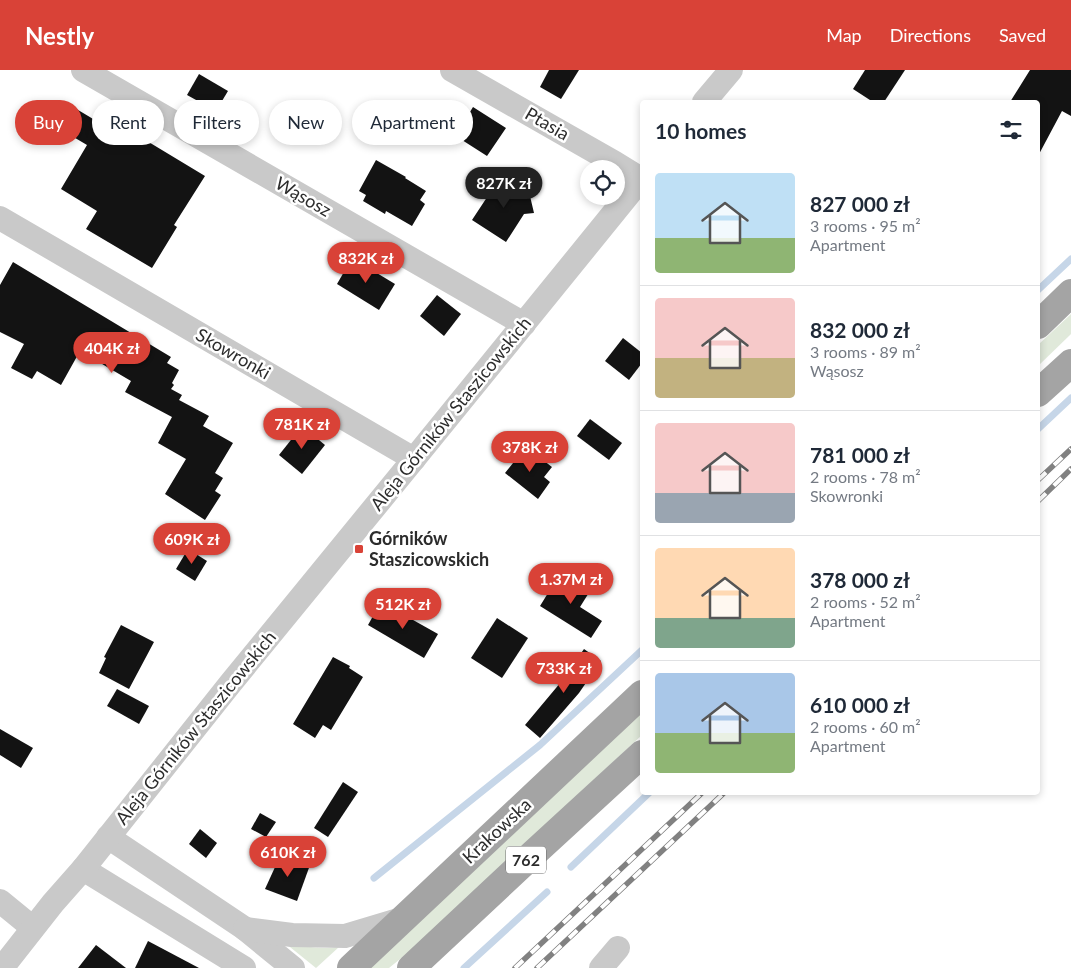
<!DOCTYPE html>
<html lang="en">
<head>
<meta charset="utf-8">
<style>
	:root { --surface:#fff; --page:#f2f2f3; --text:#1f2937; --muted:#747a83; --line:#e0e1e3; --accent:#d94237 }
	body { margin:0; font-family:Lato,sans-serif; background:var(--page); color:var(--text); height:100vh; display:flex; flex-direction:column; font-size:19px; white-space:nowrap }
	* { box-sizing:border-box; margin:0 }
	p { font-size:16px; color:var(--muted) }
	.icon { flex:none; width:28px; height:28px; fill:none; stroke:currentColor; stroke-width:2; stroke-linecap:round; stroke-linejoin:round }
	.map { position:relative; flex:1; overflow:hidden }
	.sheet { position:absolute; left:640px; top:30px; width:400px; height:695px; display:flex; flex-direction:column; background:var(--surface); border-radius:5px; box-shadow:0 2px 8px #0003 }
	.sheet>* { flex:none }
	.banner { position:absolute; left:15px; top:30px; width:475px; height:45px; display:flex; gap:10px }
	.fabs { position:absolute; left:580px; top:90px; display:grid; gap:10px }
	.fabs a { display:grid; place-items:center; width:45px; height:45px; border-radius:50%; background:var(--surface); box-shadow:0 2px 8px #0003; font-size:25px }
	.price { position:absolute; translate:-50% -42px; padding:0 11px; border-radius:18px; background:var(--accent); color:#fff; font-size:16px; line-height:32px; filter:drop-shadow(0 1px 2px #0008) }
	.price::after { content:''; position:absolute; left:50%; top:30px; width:15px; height:11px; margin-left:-8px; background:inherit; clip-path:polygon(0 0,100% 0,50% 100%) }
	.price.current { background:#222; color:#fff }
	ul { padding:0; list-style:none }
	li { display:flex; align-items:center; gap:15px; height:125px; padding:0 15px }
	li+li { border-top:1px solid var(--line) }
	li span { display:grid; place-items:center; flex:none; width:140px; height:100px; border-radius:5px; color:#555 }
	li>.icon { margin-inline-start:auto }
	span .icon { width:60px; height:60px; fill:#fffc; stroke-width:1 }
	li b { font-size:21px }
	h2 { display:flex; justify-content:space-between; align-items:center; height:60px; padding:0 15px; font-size:21px }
	.pill { padding:0 18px; border-radius:22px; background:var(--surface); box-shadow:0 2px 8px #0003; font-size:18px; line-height:45px }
	.pill.current { background:var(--accent); color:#fff }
	header { display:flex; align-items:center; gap:30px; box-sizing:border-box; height:70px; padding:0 25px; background:var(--accent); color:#fff }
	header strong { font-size:24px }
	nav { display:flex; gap:28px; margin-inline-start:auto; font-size:18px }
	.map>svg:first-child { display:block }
</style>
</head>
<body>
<header>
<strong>Nestly</strong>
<nav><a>Map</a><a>Directions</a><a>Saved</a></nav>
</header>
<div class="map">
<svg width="1071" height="898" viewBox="0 0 1071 898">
	<rect width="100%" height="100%" fill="#fff"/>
	<g fill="#e0e9da">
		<path d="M 1071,244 L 1071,264 L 1038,296 L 1038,275 Z"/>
		<path d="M 642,642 L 642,665 L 410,881 L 389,898 L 369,898 L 478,797 Z"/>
		<path d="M 285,873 C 303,876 321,880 339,877 L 316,898 Z"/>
	</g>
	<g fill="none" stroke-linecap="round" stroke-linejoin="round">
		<g stroke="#c6d6e8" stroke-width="7">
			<path d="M 1038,220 L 1071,189"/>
			<path d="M 1038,359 L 1071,328"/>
			<path d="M 571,797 L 650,722"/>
			<path d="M 374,808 L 540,675 L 642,580"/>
			<path d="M 464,898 L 547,822"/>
		</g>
	</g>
	<g fill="#131313">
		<path d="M 549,0 L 579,0 L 561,29 L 540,17 Z"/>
		<path d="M 865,0 L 905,0 L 884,32 L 873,32 L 853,19 Z"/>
		<path d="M 1030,0 L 1071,0 L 1071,46 L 1062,41 L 1038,86 L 1038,32 L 1010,32 Z"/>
		<path d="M 199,4 L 228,21 L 216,41 L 187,25 Z"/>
		<path d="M 68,34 L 120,65 L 128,52 L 150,66 L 147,71 L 205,106 L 174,155 L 177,157 L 152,198 L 86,159 L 97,141 L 61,119 L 87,75 L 55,56 Z"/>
		<path d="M 473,37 L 506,58 L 487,86 L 462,70 L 464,68 L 457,63 Z"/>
		<path d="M 376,90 L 406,107 L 405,108 L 426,121 L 420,130 L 425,134 L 412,156 L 386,141 L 385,144 L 363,131 L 366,125 L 359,121 Z"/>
		<path d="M 501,106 L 530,126 L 534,143 L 524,144 L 506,172 L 472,150 Z"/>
		<path d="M 352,188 L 395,214 L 379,240 L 337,214 Z"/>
		<path d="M 13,192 L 171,287 L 167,293 L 179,300 L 172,313 L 174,315 L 171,319 L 182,325 L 179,330 L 209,346 L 203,356 L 233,373 L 215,403 L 223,408 L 215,421 L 221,425 L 205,450 L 165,424 L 186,389 L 158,373 L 172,347 L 125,322 L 131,311 L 80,281 L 61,315 L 37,301 L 32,309 L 11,298 L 24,274 L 0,262 L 0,215 Z"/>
		<path d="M 437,225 L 461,244 L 444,266 L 420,246 Z"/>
		<path d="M 623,268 L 642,283 L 642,293 L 629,310 L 605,291 Z"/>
		<path d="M 590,349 L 622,373 L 609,390 L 577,366 Z"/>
		<path d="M 302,356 L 325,375 L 302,404 L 279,385 Z"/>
		<path d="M 526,377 L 552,397 L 544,407 L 550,412 L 538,429 L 505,403 Z"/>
		<path d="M 188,479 L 207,491 L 195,511 L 176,499 Z"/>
		<path d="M 561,502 L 590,521 L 580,537 L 602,551 L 591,568 L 540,536 Z"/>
		<path d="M 381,532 L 438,564 L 424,588 L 368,555 Z"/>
		<path d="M 497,548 L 528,568 L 502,608 L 471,588 Z"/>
		<path d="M 121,555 L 154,572 L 129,619 L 99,603 L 106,588 L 104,587 Z"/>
		<path d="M 584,579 L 601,591 L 579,623 L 540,668 L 525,655 L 561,612 Z"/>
		<path d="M 333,587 L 350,596 L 349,598 L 363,607 L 331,660 L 323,655 L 315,668 L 293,654 Z"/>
		<path d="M 117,619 L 149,636 L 139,654 L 107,636 Z"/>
		<path d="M 0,659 L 33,678 L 21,698 L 0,685 Z"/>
		<path d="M 343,712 L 358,722 L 328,767 L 314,758 Z"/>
		<path d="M 260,743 L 276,752 L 266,767 L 251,759 Z"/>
		<path d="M 200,759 L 217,773 L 206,788 L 189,774 Z"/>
		<path d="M 281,784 L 310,795 L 297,831 L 265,819 Z"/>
		<path d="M 148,871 L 199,898 L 135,898 Z"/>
		<path d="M 96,875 L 126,898 L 78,898 Z"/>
	</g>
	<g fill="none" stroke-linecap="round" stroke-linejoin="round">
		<g stroke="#c9c9c9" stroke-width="24">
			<path d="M 83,0 L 524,254"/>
			<path d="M 452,0 L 615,93 L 641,109"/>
			<path d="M 704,32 L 731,0"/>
			<path d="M 0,148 L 414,389"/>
			<path d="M 108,767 L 244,858 L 293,898"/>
			<path d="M 83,799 L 244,898"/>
			<path d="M 0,831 L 33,858"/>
			<path d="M 245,859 L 292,865 L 345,866 L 405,848"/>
			<path d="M 2,898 L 53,833 L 83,799 L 230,614 L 414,389 L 642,108"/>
			<path d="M 601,898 L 618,878"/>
		</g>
		<g stroke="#a4a4a4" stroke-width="28">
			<path d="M 1038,255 L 1071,223"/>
			<path d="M 1038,323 L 1071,293"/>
			<path d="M 351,898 L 642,624"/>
			<path d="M 411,898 L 533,784 L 642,684"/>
		</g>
		<defs>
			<g id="rail">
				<path d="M 1038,410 L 1071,379"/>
				<path d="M 1038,431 L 1071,399"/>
				<path d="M 515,898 L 703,722"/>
				<path d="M 537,898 L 725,722"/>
			</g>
		</defs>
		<use href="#rail" stroke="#818181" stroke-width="5.5"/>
		<use href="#rail" stroke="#fff" stroke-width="4" stroke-dasharray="11" stroke-linecap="butt"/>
	</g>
	<rect fill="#d94237" stroke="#fff" stroke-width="2" x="354" y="474" width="10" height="10" rx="2.5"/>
	<g text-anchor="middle" stroke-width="5" stroke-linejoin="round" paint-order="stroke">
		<rect fill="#fff" stroke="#6b6b6b" stroke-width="1" x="506" y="776.5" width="40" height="27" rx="4"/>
		<g font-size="16" font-weight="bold" fill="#2c2c2c">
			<text x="526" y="796">762</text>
		</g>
		<g font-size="18" fill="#2c2c2c" stroke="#fff">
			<text transform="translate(547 54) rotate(30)" y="6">Ptasia</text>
			<text transform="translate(303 127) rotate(30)" y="6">Wąsosz</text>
			<text transform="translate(233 284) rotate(30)" y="6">Skowronki</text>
			<text transform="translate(451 344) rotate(-51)" y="6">Aleja Górników Staszicowskich</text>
			<text transform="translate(196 658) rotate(-51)" y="6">Aleja Górników Staszicowskich</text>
			<text transform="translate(497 761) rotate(-43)" y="6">Krakowska</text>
		</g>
		<g font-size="18" font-weight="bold" fill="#2c2c2c" stroke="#fff" text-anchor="start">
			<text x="369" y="475">Górników<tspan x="369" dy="21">Staszicowskich</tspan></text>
		</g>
	</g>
</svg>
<div class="fabs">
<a><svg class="icon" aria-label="locate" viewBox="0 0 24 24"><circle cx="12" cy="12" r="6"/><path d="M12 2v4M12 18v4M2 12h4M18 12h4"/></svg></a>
</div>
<b class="price current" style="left:504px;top:139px">827K zł</b>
<b class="price" style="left:366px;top:214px">832K zł</b>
<b class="price" style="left:112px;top:304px">404K zł</b>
<b class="price" style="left:302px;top:380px">781K zł</b>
<b class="price" style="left:530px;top:403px">378K zł</b>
<b class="price" style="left:192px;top:495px">609K zł</b>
<b class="price" style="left:571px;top:535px">1.37M zł</b>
<b class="price" style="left:403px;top:560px">512K zł</b>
<b class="price" style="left:564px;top:624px">733K zł</b>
<b class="price" style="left:288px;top:808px">610K zł</b>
<div class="banner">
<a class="pill current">Buy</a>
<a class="pill">Rent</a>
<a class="pill">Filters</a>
<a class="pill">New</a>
<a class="pill">Apartment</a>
</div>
<section class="sheet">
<h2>10 homes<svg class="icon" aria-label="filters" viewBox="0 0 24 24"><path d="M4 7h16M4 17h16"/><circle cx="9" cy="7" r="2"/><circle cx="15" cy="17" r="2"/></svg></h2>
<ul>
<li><span style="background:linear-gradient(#bfe0f5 65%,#8fb573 0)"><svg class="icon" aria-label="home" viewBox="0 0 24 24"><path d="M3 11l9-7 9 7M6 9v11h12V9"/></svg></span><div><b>827 000 zł</b><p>3 rooms · 95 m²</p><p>Apartment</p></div></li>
<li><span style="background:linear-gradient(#f6c9c9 60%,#c2b280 0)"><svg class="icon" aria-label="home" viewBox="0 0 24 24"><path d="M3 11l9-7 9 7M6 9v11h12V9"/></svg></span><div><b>832 000 zł</b><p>3 rooms · 89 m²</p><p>Wąsosz</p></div></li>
<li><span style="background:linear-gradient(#f6c9c9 70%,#9aa5b1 0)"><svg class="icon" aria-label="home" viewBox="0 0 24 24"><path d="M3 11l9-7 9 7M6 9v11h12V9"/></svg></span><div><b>781 000 zł</b><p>2 rooms · 78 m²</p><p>Skowronki</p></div></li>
<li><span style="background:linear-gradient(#ffd9b3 70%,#7fa58c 0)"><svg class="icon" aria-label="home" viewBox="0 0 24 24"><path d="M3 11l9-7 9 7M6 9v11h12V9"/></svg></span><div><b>378 000 zł</b><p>2 rooms · 52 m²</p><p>Apartment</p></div></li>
<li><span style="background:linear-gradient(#a9c7e8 60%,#8fb573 0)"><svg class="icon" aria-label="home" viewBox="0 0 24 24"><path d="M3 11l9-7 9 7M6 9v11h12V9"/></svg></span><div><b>610 000 zł</b><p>2 rooms · 60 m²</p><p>Apartment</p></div></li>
</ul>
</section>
</div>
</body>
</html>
